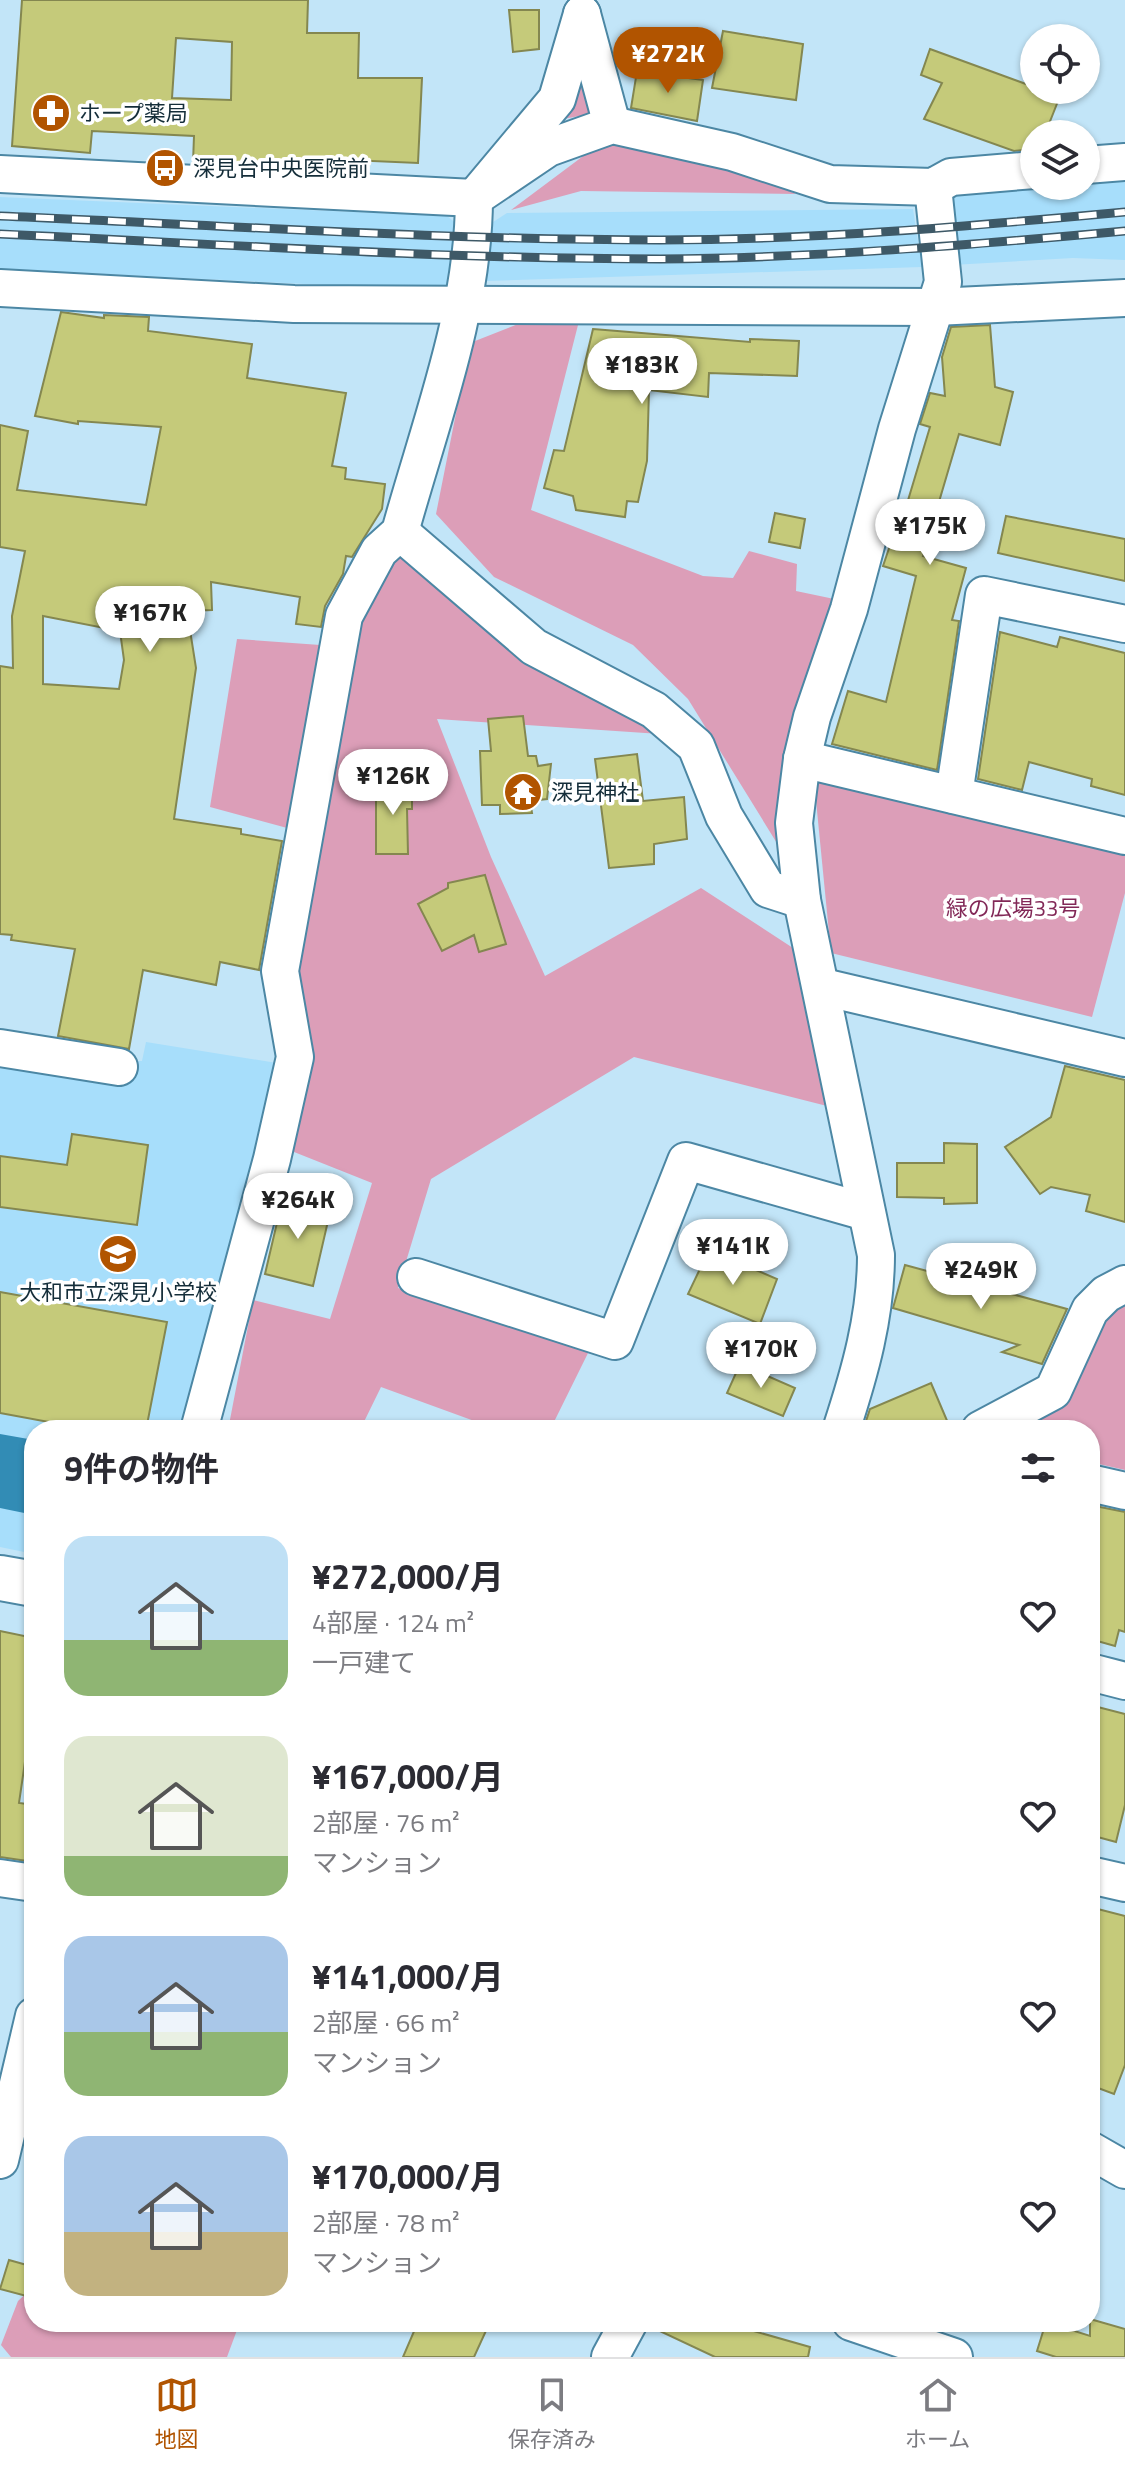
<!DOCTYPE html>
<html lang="ja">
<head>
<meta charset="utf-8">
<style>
	:root { --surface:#fff; --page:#f2f2f3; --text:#2b2b33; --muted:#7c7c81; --line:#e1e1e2; --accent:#b15400 }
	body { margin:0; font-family:"Titillium Web","Noto Sans JP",sans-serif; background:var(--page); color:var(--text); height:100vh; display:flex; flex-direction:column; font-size:30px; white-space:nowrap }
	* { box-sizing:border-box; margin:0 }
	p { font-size:26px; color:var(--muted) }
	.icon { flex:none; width:44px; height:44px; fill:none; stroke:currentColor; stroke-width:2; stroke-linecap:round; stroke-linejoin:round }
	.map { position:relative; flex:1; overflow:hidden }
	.side { position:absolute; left:24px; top:1420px; width:1076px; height:912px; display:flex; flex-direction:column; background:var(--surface); border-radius:32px; box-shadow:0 2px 6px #0004 }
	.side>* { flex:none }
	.controls { position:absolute; left:1020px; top:24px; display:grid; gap:16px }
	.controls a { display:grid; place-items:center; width:80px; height:80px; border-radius:50%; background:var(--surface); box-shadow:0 2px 6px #0004; font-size:40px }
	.price { position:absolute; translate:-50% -68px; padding:0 18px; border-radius:28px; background:#fff; color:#222; font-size:26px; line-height:52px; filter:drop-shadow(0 2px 4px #0008) }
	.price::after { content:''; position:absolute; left:50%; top:48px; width:24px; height:18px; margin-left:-12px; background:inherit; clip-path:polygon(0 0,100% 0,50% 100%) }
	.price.on { background:var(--accent); color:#fff }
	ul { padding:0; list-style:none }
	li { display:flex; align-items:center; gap:24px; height:200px; padding:0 40px }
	li span { display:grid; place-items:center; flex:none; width:224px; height:160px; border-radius:24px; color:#555 }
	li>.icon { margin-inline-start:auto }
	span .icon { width:96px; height:96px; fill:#fffc; stroke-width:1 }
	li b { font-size:34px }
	h2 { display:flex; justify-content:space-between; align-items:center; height:96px; padding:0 40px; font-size:34px }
	.tabs { display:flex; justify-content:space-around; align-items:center; height:112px; border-top:2px solid var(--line); background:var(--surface); font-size:22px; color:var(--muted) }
	.tabs a { display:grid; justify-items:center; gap:4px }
	.tabs .on { color:var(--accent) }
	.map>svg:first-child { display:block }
</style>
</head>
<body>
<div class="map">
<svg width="1125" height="2357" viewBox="0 0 1125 2357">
	<rect width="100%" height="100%" fill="#c2e5f8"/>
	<g fill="#a7defb">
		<path d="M 1125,173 L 1125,260 L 1073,258 L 952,265 L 944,200 L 956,193 L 1034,186 L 1086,186 L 1086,178 Z"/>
		<path d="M 0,197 L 447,216 L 462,228 L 450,291 L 0,269 Z"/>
		<path d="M 913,209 L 922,267 L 486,281 L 487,226 L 507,213 Z"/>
		<path d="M 146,1042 L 283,1064 L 187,1430 L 34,1430 L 34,1554 L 0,1547 L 0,1062 L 142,1061 Z"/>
	</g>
	<g fill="#dc9eb8">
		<path d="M 583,65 L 590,114 L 542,123 Z"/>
		<path d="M 602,142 L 739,170 L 796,194 L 581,191 L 511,210 Z"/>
		<path d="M 536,317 L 578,325 L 531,510 L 703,576 L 733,578 L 749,551 L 797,564 L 796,591 L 839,600 L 788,861 L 688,699 L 633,645 L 494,577 L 436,514 L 470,343 Z"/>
		<path d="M 402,551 L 570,686 L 675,735 L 437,719 L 491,857 L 545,976 L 701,888 L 793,948 L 831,1107 L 634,1057 L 431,1179 L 398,1288 L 590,1349 L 550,1430 L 499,1430 L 381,1387 L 360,1430 L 228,1430 L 253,1300 L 330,1319 L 372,1183 L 279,1146 L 287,971 L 324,838 L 210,807 L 237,639 L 348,647 L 375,587 Z"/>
		<path d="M 813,770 L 1125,846 L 1125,893 L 1092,1017 L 831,953 Z"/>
		<path d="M 1125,1295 L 1125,1470 L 1090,1462 L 1090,1430 L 1027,1430 L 1026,1426 L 1107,1305 Z"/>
		<path d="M 34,2286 L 34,2322 L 240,2322 L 227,2357 L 11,2357 L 1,2345 L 18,2301 Z"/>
	</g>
	<path fill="#328cb5" d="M 0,1434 L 34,1440 L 34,1515 L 0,1508 Z"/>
	<g fill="#c5ca7a" stroke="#848750" stroke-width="2" fill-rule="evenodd">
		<path d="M 22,0 L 308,0 L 307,33 L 359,33 L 358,78 L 422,78 L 418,163 L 303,158 L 302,166 L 193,163 L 194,136 L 92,131 L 90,153 L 12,146 ZM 176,38 L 232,42 L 231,100 L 172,98 Z"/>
		<path d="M 509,10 L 539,10 L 539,49 L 513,52 Z"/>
		<path d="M 723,31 L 803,44 L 796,100 L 712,88 Z"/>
		<path d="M 930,49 L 1034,87 L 1034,90 L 1060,96 L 1045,134 L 1034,134 L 1034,149 L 1014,151 L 924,119 L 942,83 L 921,75 Z"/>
		<path d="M 637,71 L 703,80 L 697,121 L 631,108 Z"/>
		<path d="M 61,312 L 104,318 L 104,315 L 149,317 L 148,331 L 252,344 L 247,378 L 346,393 L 332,466 L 346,468 L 345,479 L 385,484 L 382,509 L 352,557 L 346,556 L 343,574 L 325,606 L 321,627 L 296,624 L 300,597 L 211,582 L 212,610 L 187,611 L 196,668 L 174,819 L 241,829 L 241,834 L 282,841 L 259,970 L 220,962 L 216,985 L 143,970 L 129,1049 L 58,1036 L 75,949 L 11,940 L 12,935 L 0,934 L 0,666 L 13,668 L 12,616 L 25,551 L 0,547 L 0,425 L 28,431 L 17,490 L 146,505 L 161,427 L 78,421 L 78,424 L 35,416 ZM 43,616 L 120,631 L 124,660 L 119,689 L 43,684 Z"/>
		<path d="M 990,325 L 995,387 L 1013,392 L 1000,445 L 959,434 L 923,556 L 966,568 L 952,620 L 959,621 L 937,770 L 832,744 L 848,691 L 886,702 L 916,576 L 883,566 L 900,516 L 903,517 L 930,427 L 920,424 L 930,393 L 945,396 L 942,357 L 951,327 Z"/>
		<path d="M 593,329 L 750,342 L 750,339 L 799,341 L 797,376 L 709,373 L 708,397 L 649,390 L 647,461 L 638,502 L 627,501 L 625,517 L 576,510 L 573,496 L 544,488 L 554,450 L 564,451 Z"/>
		<path d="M 775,513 L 805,519 L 800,548 L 769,542 Z"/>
		<path d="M 1006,516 L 1125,539 L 1125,581 L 998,553 Z"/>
		<path d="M 1000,632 L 1057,647 L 1060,637 L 1125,653 L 1125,795 L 1091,786 L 1092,779 L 1029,762 L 1022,790 L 978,779 Z"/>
		<path d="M 523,716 L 528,756 L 536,756 L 538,766 L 551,764 L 547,799 L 530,801 L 532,813 L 500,814 L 500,805 L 482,805 L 480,751 L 491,751 L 488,719 Z"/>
		<path d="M 637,754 L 643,801 L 684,797 L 687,839 L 654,844 L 654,864 L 609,868 L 595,759 Z"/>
		<path d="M 412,782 L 412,809 L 407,809 L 408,854 L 376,854 L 376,783 Z"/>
		<path d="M 485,875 L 506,944 L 479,952 L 474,935 L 442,951 L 418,904 L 448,888 L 448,883 Z"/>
		<path d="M 1065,1066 L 1125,1080 L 1125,1222 L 1086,1211 L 1090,1195 L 1051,1187 L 1040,1194 L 1005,1147 L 1051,1117 Z"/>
		<path d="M 72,1134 L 148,1145 L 137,1225 L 0,1207 L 0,1156 L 67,1165 Z"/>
		<path d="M 944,1143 L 977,1144 L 977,1203 L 944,1204 L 944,1198 L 897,1197 L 897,1163 L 944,1163 Z"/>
		<path d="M 283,1197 L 331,1208 L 313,1286 L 265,1274 Z"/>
		<path d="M 709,1250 L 777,1279 L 760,1324 L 688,1294 Z"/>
		<path d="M 905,1265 L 1067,1309 L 1042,1364 L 1002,1352 L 1019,1345 L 893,1308 Z"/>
		<path d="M 0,1292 L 167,1322 L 146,1430 L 92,1430 L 0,1413 Z"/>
		<path d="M 740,1364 L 795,1388 L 783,1416 L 727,1393 Z"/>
		<path d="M 931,1383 L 951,1430 L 863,1430 L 870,1409 Z"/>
		<path d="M 1090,1505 L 1125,1512 L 1125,1632 L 1119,1630 L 1115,1646 L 1090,1639 Z"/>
		<path d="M 0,1631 L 34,1638 L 34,1700 L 19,1803 L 34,1805 L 34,1862 L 0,1857 Z"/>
		<path d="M 1090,1705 L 1125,1714 L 1125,1805 L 1116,1842 L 1090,1835 Z"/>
		<path d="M 1090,1907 L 1125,1916 L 1125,2065 L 1114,2094 L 1090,2085 Z"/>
		<path d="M 9,2260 L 34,2267 L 34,2298 L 0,2289 Z"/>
		<path d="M 1090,2319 L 1125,2329 L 1125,2357 L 1056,2357 L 1037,2351 L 1046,2322 L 1090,2336 Z"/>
		<path d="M 418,2322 L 490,2322 L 474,2357 L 403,2357 Z"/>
		<path d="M 650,2322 L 722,2322 L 810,2347 L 808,2357 L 715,2357 L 649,2326 Z"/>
	</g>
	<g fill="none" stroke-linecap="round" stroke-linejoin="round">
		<defs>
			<g id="minor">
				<path d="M 582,14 L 612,125"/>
				<path d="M 1086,165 L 1125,162"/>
				<path d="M 0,174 L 474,198 L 548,148 L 612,125 L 732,152 L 830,184 L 933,187 L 951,177 L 1034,170"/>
				<path d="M 0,288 L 294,304 L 935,307 L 1125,298"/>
				<path d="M 400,532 L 534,647 L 654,710 L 696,746 L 724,816 L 768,889 L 802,900"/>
				<path d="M 802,759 L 1125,836"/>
				<path d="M 954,795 L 984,595 L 1125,624"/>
				<path d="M 823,987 L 1125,1058"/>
				<path d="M 0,1048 L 119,1067"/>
				<path d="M 416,1277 L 615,1341 L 686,1161 L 866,1212"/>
				<path d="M 199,1430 L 272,1159 L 295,1057 L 280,971 L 344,616 L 379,551 L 400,532 C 430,423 474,311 474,198 L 557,99 L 582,14"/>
				<path d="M 841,1430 C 860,1372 876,1316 876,1255 L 802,900 L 794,823 L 802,759 L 812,717 L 849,609 L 897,429 L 943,282 L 933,187"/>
				<path d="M 980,1430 L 1053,1391 L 1090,1310 L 1106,1294 L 1125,1284"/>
				<path d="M 1090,1483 L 1125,1491"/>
				<path d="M 1090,1672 L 1125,1681"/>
				<path d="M 1090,1875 L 1125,1883"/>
				<path d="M 0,1878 L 34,1883"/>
				<path d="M 1090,2150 L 1125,2170"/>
				<path d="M 0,2160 L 34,2016"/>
				<path d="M 851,2322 L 954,2357"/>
				<path d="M 610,2357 L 629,2322"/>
			</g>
			<path id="tertiary" d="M 0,1578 L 34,1584"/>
		</defs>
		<use href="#minor" stroke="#4c87a4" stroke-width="40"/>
		<use href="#tertiary" stroke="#4c87a4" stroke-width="48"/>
		<use href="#minor" stroke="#fff" stroke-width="36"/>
		<use href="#tertiary" stroke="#fff" stroke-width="44"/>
		<defs>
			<g id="rail">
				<path d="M 0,216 C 220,225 440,240 660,240 C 815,240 970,226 1125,212"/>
				<path d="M 0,234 C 220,244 440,259 660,259 C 815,258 970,245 1125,231"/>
			</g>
		</defs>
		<use href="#rail" stroke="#3e5967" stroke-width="9"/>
		<use href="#rail" stroke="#fff" stroke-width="6" stroke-dasharray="18" stroke-linecap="butt"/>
	</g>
	<defs>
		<symbol id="pharmacy-disc" viewBox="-11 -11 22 22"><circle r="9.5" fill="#b15400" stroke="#fff"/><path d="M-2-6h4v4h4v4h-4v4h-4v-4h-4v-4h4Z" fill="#fff"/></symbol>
		<symbol id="bus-disc" viewBox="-11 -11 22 22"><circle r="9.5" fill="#b15400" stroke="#fff"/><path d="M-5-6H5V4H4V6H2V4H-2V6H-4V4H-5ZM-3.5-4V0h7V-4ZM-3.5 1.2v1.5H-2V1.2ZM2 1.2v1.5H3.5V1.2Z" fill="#fff"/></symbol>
		<symbol id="temple-disc" viewBox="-11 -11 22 22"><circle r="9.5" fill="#b15400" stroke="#fff"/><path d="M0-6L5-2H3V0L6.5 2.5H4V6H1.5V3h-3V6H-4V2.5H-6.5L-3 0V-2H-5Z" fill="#fff"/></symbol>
		<symbol id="school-disc" viewBox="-11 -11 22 22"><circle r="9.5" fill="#b15400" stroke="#fff"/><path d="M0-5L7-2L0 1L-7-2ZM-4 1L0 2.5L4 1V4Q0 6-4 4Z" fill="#fff"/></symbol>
	</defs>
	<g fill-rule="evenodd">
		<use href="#pharmacy-disc" x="29" y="91" width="44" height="44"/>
		<use href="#bus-disc" x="143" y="146" width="44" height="44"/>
		<use href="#temple-disc" x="501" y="770" width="44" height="44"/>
		<use href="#school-disc" x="96" y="1232" width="44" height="44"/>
	</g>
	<g text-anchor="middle" stroke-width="7" stroke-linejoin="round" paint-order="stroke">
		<g font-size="22" fill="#142d39" stroke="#fff" text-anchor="start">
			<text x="79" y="121">ホープ薬局</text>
			<text x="193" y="176">深見台中央医院前</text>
			<text x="551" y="800">深見神社</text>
			<text x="118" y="1300" text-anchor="middle">大和市立深見小学校</text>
		</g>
		<g font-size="22" fill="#822857" stroke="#fff">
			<text x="1013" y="916">緑の広場33号</text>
		</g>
	</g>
</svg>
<div class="controls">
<a><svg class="icon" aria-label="locate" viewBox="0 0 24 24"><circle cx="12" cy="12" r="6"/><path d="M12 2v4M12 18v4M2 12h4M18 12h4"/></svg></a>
<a><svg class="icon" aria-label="layers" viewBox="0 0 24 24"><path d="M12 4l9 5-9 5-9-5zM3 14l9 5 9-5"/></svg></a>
</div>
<b class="price on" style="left:668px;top:95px">¥272K</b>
<b class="price" style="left:642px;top:406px">¥183K</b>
<b class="price" style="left:930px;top:567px">¥175K</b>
<b class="price" style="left:150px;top:654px">¥167K</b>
<b class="price" style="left:393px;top:817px">¥126K</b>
<b class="price" style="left:298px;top:1241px">¥264K</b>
<b class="price" style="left:733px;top:1287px">¥141K</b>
<b class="price" style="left:981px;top:1311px">¥249K</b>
<b class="price" style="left:761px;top:1390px">¥170K</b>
<section class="side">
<h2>9件の物件<svg class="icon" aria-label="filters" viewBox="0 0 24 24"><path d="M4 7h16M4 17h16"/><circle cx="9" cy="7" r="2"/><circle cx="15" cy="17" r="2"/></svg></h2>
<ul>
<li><span style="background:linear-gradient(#bfe0f5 65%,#8fb573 0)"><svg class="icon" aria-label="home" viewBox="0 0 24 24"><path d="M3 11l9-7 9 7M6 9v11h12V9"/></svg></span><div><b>¥272,000/月</b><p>4部屋 · 124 m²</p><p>一戸建て</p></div><svg class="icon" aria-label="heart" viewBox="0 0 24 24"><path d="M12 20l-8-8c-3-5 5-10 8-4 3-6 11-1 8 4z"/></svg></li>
<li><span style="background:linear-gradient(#dfe7d0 75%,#8fb573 0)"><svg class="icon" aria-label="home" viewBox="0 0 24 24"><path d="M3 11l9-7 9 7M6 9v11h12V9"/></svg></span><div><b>¥167,000/月</b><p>2部屋 · 76 m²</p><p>マンション</p></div><svg class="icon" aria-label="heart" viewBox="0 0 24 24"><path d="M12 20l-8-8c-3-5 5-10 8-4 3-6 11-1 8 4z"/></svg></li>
<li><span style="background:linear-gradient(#a9c7e8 60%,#8fb573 0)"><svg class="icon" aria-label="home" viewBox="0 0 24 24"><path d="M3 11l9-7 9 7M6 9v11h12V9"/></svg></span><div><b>¥141,000/月</b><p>2部屋 · 66 m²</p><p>マンション</p></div><svg class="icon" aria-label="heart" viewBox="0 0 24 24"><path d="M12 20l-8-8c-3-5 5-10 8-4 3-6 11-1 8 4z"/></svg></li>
<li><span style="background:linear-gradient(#a9c7e8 60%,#c2b280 0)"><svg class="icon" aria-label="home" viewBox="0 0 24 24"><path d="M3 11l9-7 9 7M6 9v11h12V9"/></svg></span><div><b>¥170,000/月</b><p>2部屋 · 78 m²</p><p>マンション</p></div><svg class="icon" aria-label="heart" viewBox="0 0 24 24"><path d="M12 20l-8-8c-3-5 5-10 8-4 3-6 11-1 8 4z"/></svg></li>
</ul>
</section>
</div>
<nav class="tabs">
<a class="on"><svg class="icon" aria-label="map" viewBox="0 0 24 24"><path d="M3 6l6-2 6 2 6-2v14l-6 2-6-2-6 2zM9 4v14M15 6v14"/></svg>地図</a>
<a><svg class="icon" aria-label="saved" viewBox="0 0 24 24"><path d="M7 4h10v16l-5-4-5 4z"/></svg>保存済み</a>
<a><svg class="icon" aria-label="home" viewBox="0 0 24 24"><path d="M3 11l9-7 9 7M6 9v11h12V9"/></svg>ホーム</a>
</nav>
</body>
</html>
